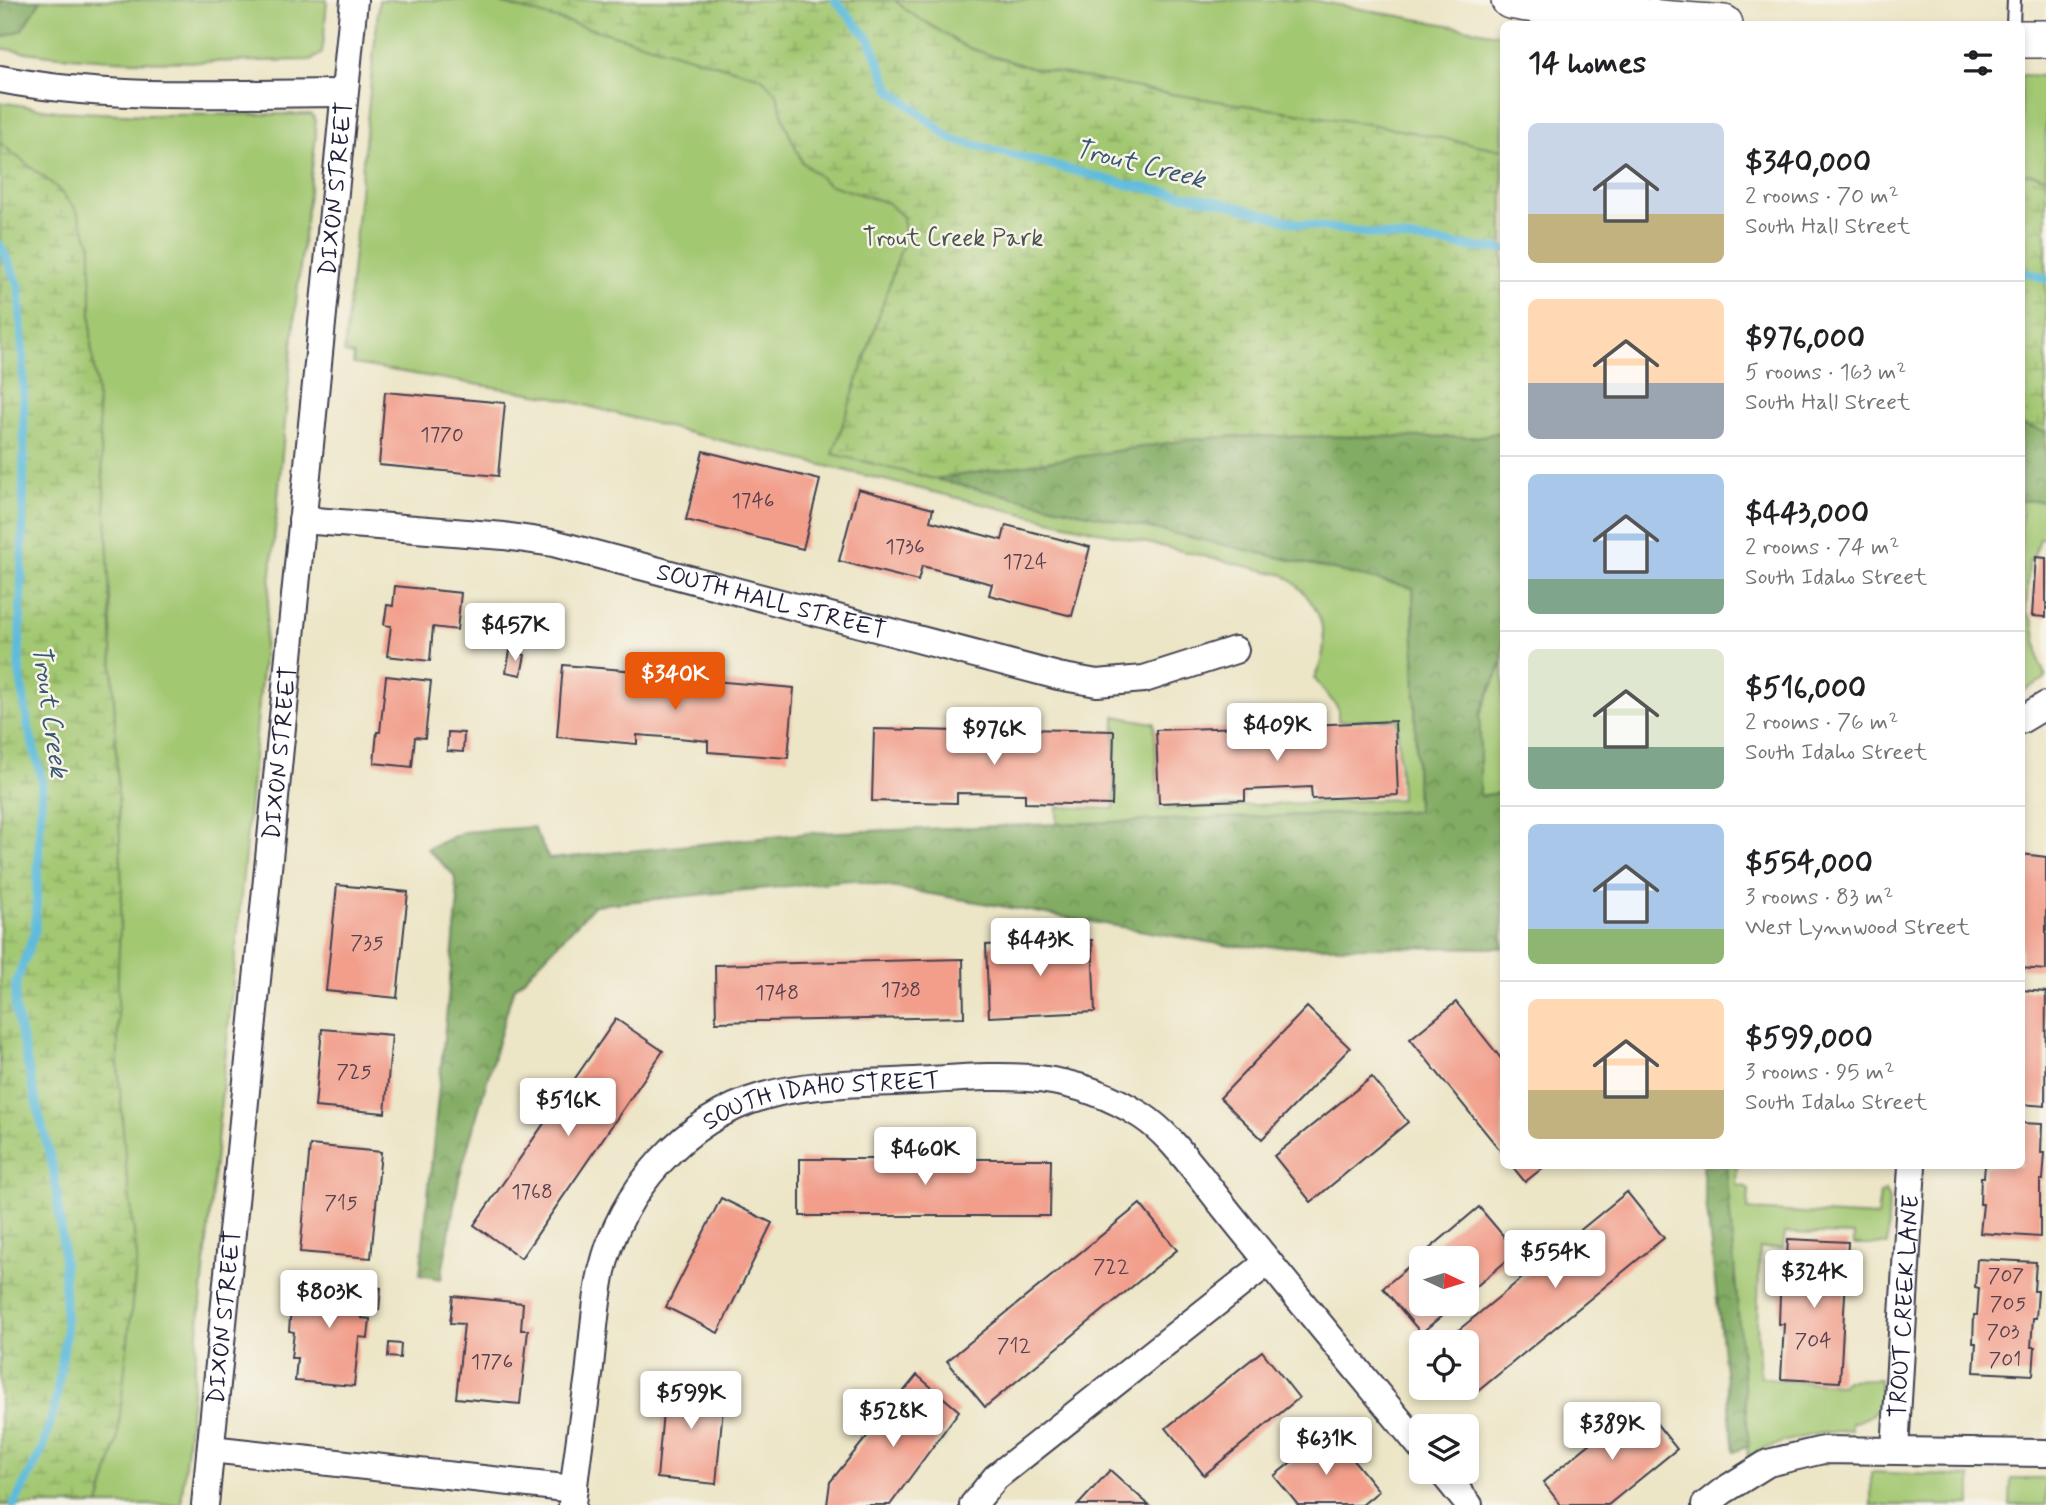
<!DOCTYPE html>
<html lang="en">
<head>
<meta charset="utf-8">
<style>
	:root { --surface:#fff; --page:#f6f6f6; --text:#202124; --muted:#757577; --line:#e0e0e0; --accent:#ea580c }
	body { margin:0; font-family:Mynerve,sans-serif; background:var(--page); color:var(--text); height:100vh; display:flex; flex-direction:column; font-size:26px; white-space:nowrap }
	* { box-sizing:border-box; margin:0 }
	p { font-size:23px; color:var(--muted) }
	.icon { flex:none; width:38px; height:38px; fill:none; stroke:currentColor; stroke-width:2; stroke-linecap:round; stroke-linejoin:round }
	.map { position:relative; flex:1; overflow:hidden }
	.details { position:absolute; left:1500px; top:21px; width:525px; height:1148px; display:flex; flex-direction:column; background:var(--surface); border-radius:10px; box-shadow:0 4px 10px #0003 }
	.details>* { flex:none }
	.needle { width:46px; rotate:94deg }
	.tools { position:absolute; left:1409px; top:1246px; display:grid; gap:14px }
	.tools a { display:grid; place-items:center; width:70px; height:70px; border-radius:10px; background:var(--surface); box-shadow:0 4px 10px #0003; font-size:35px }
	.price { position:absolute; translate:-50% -60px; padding:0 16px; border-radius:7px; background:#fff; color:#222; font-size:23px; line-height:46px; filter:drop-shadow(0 2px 4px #0008) }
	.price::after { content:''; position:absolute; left:50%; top:42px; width:21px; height:16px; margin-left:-10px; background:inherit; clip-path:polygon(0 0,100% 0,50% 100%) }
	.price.on { background:var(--accent); color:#fff }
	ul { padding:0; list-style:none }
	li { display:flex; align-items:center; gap:21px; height:175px; padding:0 28px }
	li+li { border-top:2px solid var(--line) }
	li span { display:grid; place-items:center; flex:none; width:196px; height:140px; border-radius:10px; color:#555 }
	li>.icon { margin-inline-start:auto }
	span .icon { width:84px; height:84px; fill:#fffc; stroke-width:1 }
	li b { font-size:30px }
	h2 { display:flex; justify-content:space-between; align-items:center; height:84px; padding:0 28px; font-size:30px }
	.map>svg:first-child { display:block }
</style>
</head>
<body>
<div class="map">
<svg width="2046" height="1505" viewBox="0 0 2046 1505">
	<defs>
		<pattern id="forest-crowns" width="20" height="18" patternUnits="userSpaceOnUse" patternTransform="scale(1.75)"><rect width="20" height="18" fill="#82ac64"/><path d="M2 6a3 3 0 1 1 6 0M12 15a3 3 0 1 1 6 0" fill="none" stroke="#6a8c54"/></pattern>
		<pattern id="wetland-marsh" width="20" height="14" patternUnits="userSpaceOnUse" patternTransform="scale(1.75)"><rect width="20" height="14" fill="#a3c872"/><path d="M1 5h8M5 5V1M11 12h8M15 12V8" fill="none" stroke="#84a25f"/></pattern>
	</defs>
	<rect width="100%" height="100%" fill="#f7f3e8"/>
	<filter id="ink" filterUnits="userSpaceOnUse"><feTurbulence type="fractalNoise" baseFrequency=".0143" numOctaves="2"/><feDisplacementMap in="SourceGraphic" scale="14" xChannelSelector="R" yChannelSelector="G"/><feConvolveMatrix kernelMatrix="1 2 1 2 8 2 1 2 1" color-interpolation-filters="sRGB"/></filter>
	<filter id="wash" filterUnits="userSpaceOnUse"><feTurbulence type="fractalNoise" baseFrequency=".00686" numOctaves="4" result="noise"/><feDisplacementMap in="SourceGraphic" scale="28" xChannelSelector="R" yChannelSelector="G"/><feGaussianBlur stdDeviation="1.57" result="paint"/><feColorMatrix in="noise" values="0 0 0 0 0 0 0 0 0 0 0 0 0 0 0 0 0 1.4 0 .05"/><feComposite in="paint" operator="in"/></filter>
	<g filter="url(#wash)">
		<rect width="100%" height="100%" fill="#ece5c6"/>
		<g fill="#a3c872" stroke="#627556" stroke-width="2">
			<path d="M 0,0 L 327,0 L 323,47 L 321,54 L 311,60 C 207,62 103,66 0,48 Z"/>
			<path d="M 379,0 L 1312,0 L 1503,35 L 1503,446 L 936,479 L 1413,588 L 1417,811 L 1057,824 L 1057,807 L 1114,809 L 1115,716 L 1154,723 L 1159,809 L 1401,799 L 1397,719 L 1338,721 L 1338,708 L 1314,678 C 1336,638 1319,600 1284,575 L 1024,514 L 686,432 L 554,397 L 353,364 L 354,355 L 344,353 Z"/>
			<path d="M 2021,75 L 2046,76 L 2046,447 L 2021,440 Z"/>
			<path d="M 0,102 L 57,111 L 145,115 L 311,114 L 315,118 L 316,135 L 297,293 L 237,939 L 181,1505 L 0,1505 Z"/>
			<path d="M 2046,500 L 2046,538 L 2039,538 L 2034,556 L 2029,561 L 2026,612 L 2033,621 L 2040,663 L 2046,678 L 2021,692 L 2021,501 Z"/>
			<path d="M 1503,661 L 1503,792 L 1480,797 L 1480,714 Z"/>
			<path d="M 1726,1166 L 1737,1166 L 1736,1185 L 1746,1187 L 1749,1190 L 1748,1210 L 1877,1217 L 1880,1194 L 1885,1191 L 1889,1199 L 1887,1245 L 1854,1245 L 1854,1235 L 1785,1233 L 1783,1248 L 1760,1248 L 1757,1323 L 1760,1376 L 1777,1380 L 1841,1385 L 1846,1380 L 1880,1379 C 1882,1406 1879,1416 1851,1423 L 1851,1430 C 1814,1433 1782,1439 1748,1457 Z"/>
			<path d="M 1871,1472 L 1971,1477 L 1971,1505 L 1871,1505 Z"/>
			<path d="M 2011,1479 L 2046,1479 L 2046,1505 L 2010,1505 Z"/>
		</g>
		<g fill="url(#forest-crowns)" stroke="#526750" stroke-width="2">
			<path d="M 3,0 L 41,0 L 22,30 L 0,38 L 0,7 Z"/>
			<path d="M 2021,424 L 2046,432 L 2046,500 L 2021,501 Z"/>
			<path d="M 1503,432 L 1503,661 L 1480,714 L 1480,796 L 1503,792 L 1503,948 L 1231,946 L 850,880 L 595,905 L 513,990 L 459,1178 L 441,1279 L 420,1275 L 458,900 L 454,875 L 427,849 L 463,832 L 533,827 L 549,859 L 811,833 L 1417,811 L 1413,588 L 934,479 L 1186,440 L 1235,436 L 1474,437 Z"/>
			<path d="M 1702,1166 L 1726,1166 L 1749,1446 L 1734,1452 Z"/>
		</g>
		<g fill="url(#wetland-marsh)" stroke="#627556" stroke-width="2">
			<path d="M 490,0 L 895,0 L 906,10 L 966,47 L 1025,66 L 1165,93 L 1375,125 L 1503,150 L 1503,432 L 1474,437 L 1235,436 L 1186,440 L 934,479 L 833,454 L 905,237 L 903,217 L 888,203 L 828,184 L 802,162 L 785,124 L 777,94 L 761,77 Z"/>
			<path d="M 0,143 L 55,186 L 76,209 L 91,245 L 91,344 L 96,383 L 107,531 L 122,889 L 118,968 L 118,1064 L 126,1167 L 137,1257 L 117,1442 L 99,1505 L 0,1505 Z"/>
			<path d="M 2030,173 L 2046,177 L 2046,432 L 2021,424 L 2021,174 Z"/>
		</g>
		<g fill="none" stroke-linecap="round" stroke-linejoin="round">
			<g stroke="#5ebbdc" stroke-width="9">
				<path d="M 835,0 L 870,40 L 890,89 L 951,139 L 1129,185 L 1216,201 L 1300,224 L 1471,247 L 1503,249"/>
				<path d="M 0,245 L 19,286 L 23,360 L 24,443 L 23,524 L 19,666 L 28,726 L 42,780 L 35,932 L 16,982 L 15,1007 L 35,1098 L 54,1172 L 63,1247 L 66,1333 L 55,1406 L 42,1450 L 14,1505"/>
				<path d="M 2021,270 L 2046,279"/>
			</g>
		</g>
		<g id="blocks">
			<g fill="#f29e8b">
				<path d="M 385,392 L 505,403 L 498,476 L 379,465 Z"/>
				<path d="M 703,451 L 820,480 L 803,549 L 686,520 Z"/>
				<path d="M 858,489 L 933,509 L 930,521 L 1002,540 L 1006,525 L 1090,547 L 1072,616 L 989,595 L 992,584 L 922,566 L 918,581 L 839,561 Z"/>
				<path d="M 2036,557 L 2046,558 L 2046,617 L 2032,616 Z"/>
				<path d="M 395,586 L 461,593 L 457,630 L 433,627 L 430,661 L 387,656 L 391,626 L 384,625 L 387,605 L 393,606 Z"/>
				<path d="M 510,651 L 525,655 L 521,675 L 506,672 Z"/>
				<path d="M 563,665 L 648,672 L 647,682 L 713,688 L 713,681 L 794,688 L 788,758 L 708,752 L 708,741 L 678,738 L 637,735 L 637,744 L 557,737 Z"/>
				<path d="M 386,676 L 431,681 L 425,738 L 415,737 L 412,767 L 374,763 L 377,732 L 380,732 Z"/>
				<path d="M 1395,721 L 1398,795 L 1312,799 L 1311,787 L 1245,790 L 1245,800 L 1159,803 L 1156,730 L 1241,727 L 1242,738 L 1311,736 L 1310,725 Z"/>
				<path d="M 874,729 L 958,731 L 958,740 L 1025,741 L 1025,729 L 1114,731 L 1112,805 L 1025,803 L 1025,794 L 957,793 L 957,803 L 872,801 Z"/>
				<path d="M 448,732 L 464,733 L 463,752 L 447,751 Z"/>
				<path d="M 2021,854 L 2046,857 L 2046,970 L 2021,968 Z"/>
				<path d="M 337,885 L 408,892 L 397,998 L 326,991 Z"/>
				<path d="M 1092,940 L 1095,1012 L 989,1017 L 986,945 Z"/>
				<path d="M 963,959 L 964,1017 L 716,1022 L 715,965 Z"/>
				<path d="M 2021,990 L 2046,992 L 2045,1106 L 2021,1104 Z"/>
				<path d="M 1456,1002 L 1503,1061 L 1503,1154 L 1410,1039 Z"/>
				<path d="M 1307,1007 L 1350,1048 L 1262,1139 L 1220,1098 Z"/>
				<path d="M 616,1019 L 663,1051 L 521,1258 L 474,1225 Z"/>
				<path d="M 322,1029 L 392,1035 L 385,1113 L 315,1107 Z"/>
				<path d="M 1372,1077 L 1408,1122 L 1311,1202 L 1274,1156 Z"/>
				<path d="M 2021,1123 L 2042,1124 L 2041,1153 L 2045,1153 L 2043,1180 L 2040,1180 L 2040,1237 L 1980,1233 L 1983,1204 L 1980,1204 L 1981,1177 L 1984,1177 L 1985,1166 L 2021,1166 Z"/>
				<path d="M 310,1145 L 381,1152 L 371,1258 L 300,1252 Z"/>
				<path d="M 800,1159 L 1051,1159 L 1050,1216 L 800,1216 Z"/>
				<path d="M 1512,1166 L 1545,1166 L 1525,1182 Z"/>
				<path d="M 1627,1192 L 1664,1238 L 1472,1396 L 1465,1388 L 1466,1388 L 1466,1342 L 1444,1342 Z"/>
				<path d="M 721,1198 L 772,1223 L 718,1333 L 666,1307 Z"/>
				<path d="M 1140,1204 L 1177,1250 L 985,1407 L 947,1361 Z"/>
				<path d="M 1479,1207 L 1517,1252 L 1466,1295 L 1466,1258 L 1421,1258 L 1421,1304 L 1456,1304 L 1421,1333 L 1383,1288 Z"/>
				<path d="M 1788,1239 L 1848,1242 L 1840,1382 L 1781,1379 L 1784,1324 L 1779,1324 L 1780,1294 L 1785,1294 Z"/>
				<path d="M 1977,1259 L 2036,1262 L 2034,1291 L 2038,1291 L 2036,1318 L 2033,1318 L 2031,1347 L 2035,1347 L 2033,1375 L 1974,1372 L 1976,1343 L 1973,1343 L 1974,1315 L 1977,1315 L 1979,1288 L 1975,1287 Z"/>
				<path d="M 293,1281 L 381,1288 L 379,1310 L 361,1309 L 361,1318 L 370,1319 L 368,1338 L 359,1337 L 354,1386 L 295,1381 L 297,1358 L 291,1358 L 294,1332 L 289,1331 Z"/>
				<path d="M 453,1296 L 523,1303 L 521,1330 L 528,1330 L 520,1404 L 456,1398 L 464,1324 L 450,1323 Z"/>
				<path d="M 389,1343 L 401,1344 L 400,1358 L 388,1357 Z"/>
				<path d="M 1262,1351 L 1299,1398 L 1204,1475 L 1166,1428 Z"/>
				<path d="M 917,1375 L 959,1411 L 890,1505 L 827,1505 L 830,1482 Z"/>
				<path d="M 666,1379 L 725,1385 L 716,1484 L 657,1478 Z"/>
				<path d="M 1640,1403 L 1677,1449 L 1608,1505 L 1561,1505 L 1543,1482 Z"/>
				<path d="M 1330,1431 L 1379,1491 L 1362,1505 L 1298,1505 L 1274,1476 Z"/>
				<path d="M 1110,1470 L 1149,1505 L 1078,1505 Z"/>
			</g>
		</g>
	</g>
	<g filter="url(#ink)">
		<use href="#blocks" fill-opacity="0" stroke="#403f50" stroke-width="2"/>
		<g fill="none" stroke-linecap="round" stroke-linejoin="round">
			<defs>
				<path id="lane" d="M 2013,24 L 2014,0"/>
				<g id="street">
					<path d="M 0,79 C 113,101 231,93 344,93"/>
					<path id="s1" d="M 302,520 L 504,536 L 553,543 L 1058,676 L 1097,683 L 1144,679 L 1235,650"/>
					<path d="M 2021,720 L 2046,705"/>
					<path d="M 211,1449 L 574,1489"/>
					<path id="s2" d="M 1895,1450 L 1912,1166"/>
					<path d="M 1442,1472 L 1469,1505"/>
					<path id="s3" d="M 205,1505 L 354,0"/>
					<path id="s4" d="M 572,1505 C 576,1461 583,1418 589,1375 C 593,1341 595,1304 602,1271 C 621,1190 684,1119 764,1096 C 812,1082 864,1084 914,1081 C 999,1076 1066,1067 1142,1116 C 1166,1132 1183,1155 1201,1177 C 1218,1200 1236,1222 1254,1244 C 1309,1312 1365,1379 1421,1447"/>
					<path d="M 973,1505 L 996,1477 L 1268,1262"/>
					<path d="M 1705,1505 L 1723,1491 L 1768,1463 L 1823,1450 L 2046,1453"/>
				</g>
				<g id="secondary">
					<path d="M 1510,0 C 1581,13 1652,19 1724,24"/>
					<path d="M 2021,39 L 2046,39"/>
				</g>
			</defs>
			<use href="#lane" stroke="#403f50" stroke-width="16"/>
			<use href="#street" stroke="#403f50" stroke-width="30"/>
			<use href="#secondary" stroke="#403f50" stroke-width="40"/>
			<use href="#lane" stroke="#fff" stroke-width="12"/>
			<use href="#street" stroke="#fff" stroke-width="26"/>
			<use href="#secondary" stroke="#fff" stroke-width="37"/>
		</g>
	</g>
	<g text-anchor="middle" stroke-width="5" stroke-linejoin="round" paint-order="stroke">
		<g font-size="21" fill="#56414f">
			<text x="442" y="441">1770</text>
			<text x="753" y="507">1746</text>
			<text x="905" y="553">1736</text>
			<text x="1025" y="568">1724</text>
			<text x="367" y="949">735</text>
			<text x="901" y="996">1738</text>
			<text x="777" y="999">1748</text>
			<text x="354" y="1078">725</text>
			<text x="532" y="1198">1768</text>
			<text x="341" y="1209">715</text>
			<text x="1111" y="1273">722</text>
			<text x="2006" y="1282">707</text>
			<text x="2008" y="1310">705</text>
			<text x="2003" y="1338">703</text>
			<text x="1813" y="1347">704</text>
			<text x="1014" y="1352">712</text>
			<text x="2005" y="1366">701</text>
			<text x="492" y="1368">1776</text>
		</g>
		<g font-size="24" fill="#22223b" stroke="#f7f3e8">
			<text dy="8" stroke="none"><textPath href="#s3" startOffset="1323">DIXON STREET</textPath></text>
			<text dy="8" stroke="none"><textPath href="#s1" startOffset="478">SOUTH HALL STREET</textPath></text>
			<text dy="8" stroke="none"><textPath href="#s3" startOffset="756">DIXON STREET</textPath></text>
			<text dy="8" stroke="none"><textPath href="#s4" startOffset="541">SOUTH IDAHO STREET</textPath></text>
			<text dy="8" stroke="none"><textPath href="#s2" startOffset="144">TROUT CREEK LANE</textPath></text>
			<text dy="8" stroke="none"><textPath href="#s3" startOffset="189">DIXON STREET</textPath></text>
		</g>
		<g font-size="24" fill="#49544c" stroke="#f7f3e8">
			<text x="953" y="245">Trout Creek Park</text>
		</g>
		<g font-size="26" font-style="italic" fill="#375873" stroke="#f7f3e8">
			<text transform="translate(1140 163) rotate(14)" y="9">Trout Creek</text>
			<text transform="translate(51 711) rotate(82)" y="9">Trout Creek</text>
		</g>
	</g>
</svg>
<div class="tools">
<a><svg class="needle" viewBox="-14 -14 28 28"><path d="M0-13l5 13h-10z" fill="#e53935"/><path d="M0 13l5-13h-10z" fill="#757577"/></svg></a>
<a><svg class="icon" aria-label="locate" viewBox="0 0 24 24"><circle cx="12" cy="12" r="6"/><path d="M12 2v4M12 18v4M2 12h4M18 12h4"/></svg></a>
<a><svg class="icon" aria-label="layers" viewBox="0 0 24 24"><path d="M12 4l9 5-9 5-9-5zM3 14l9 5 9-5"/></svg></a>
</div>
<b class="price" style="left:515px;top:663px">$457K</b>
<b class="price on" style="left:675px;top:712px">$340K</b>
<b class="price" style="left:1277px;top:763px">$409K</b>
<b class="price" style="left:994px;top:767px">$976K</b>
<b class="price" style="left:1040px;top:978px">$443K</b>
<b class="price" style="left:568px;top:1138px">$516K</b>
<b class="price" style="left:925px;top:1187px">$460K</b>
<b class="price" style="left:1555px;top:1290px">$554K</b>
<b class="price" style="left:1814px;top:1310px">$324K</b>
<b class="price" style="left:329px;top:1330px">$803K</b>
<b class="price" style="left:691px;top:1431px">$599K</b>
<b class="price" style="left:893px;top:1449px">$528K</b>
<b class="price" style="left:1612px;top:1462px">$389K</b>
<b class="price" style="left:1326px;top:1477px">$631K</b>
<section class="details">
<h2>14 homes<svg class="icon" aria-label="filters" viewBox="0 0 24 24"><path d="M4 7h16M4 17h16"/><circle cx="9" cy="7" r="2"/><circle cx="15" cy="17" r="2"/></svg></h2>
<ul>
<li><span style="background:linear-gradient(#c9d6e8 65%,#c2b280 0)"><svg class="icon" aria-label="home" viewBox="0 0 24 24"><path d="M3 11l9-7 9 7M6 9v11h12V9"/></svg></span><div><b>$340,000</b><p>2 rooms · 70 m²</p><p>South Hall Street</p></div></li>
<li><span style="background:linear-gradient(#ffd9b3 60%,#9aa5b1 0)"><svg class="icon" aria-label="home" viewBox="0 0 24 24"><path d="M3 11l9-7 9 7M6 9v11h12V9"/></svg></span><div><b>$976,000</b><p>5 rooms · 163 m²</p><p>South Hall Street</p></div></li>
<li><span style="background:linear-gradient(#a9c7e8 75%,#7fa58c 0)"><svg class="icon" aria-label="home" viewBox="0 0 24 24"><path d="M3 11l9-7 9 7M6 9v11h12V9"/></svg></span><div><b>$443,000</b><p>2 rooms · 74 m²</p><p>South Idaho Street</p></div></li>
<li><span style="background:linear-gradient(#dfe7d0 70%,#7fa58c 0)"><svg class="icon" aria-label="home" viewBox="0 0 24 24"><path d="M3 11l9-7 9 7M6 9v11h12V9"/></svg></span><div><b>$516,000</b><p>2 rooms · 76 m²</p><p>South Idaho Street</p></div></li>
<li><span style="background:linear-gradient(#a9c7e8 75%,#8fb573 0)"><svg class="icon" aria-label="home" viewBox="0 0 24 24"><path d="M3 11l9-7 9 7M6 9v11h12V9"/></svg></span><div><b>$554,000</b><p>3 rooms · 83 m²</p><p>West Lynnwood Street</p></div></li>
<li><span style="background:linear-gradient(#ffd9b3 65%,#c2b280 0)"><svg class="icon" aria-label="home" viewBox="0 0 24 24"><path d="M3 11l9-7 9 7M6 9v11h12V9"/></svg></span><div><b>$599,000</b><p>3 rooms · 95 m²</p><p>South Idaho Street</p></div></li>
</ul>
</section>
</div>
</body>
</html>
